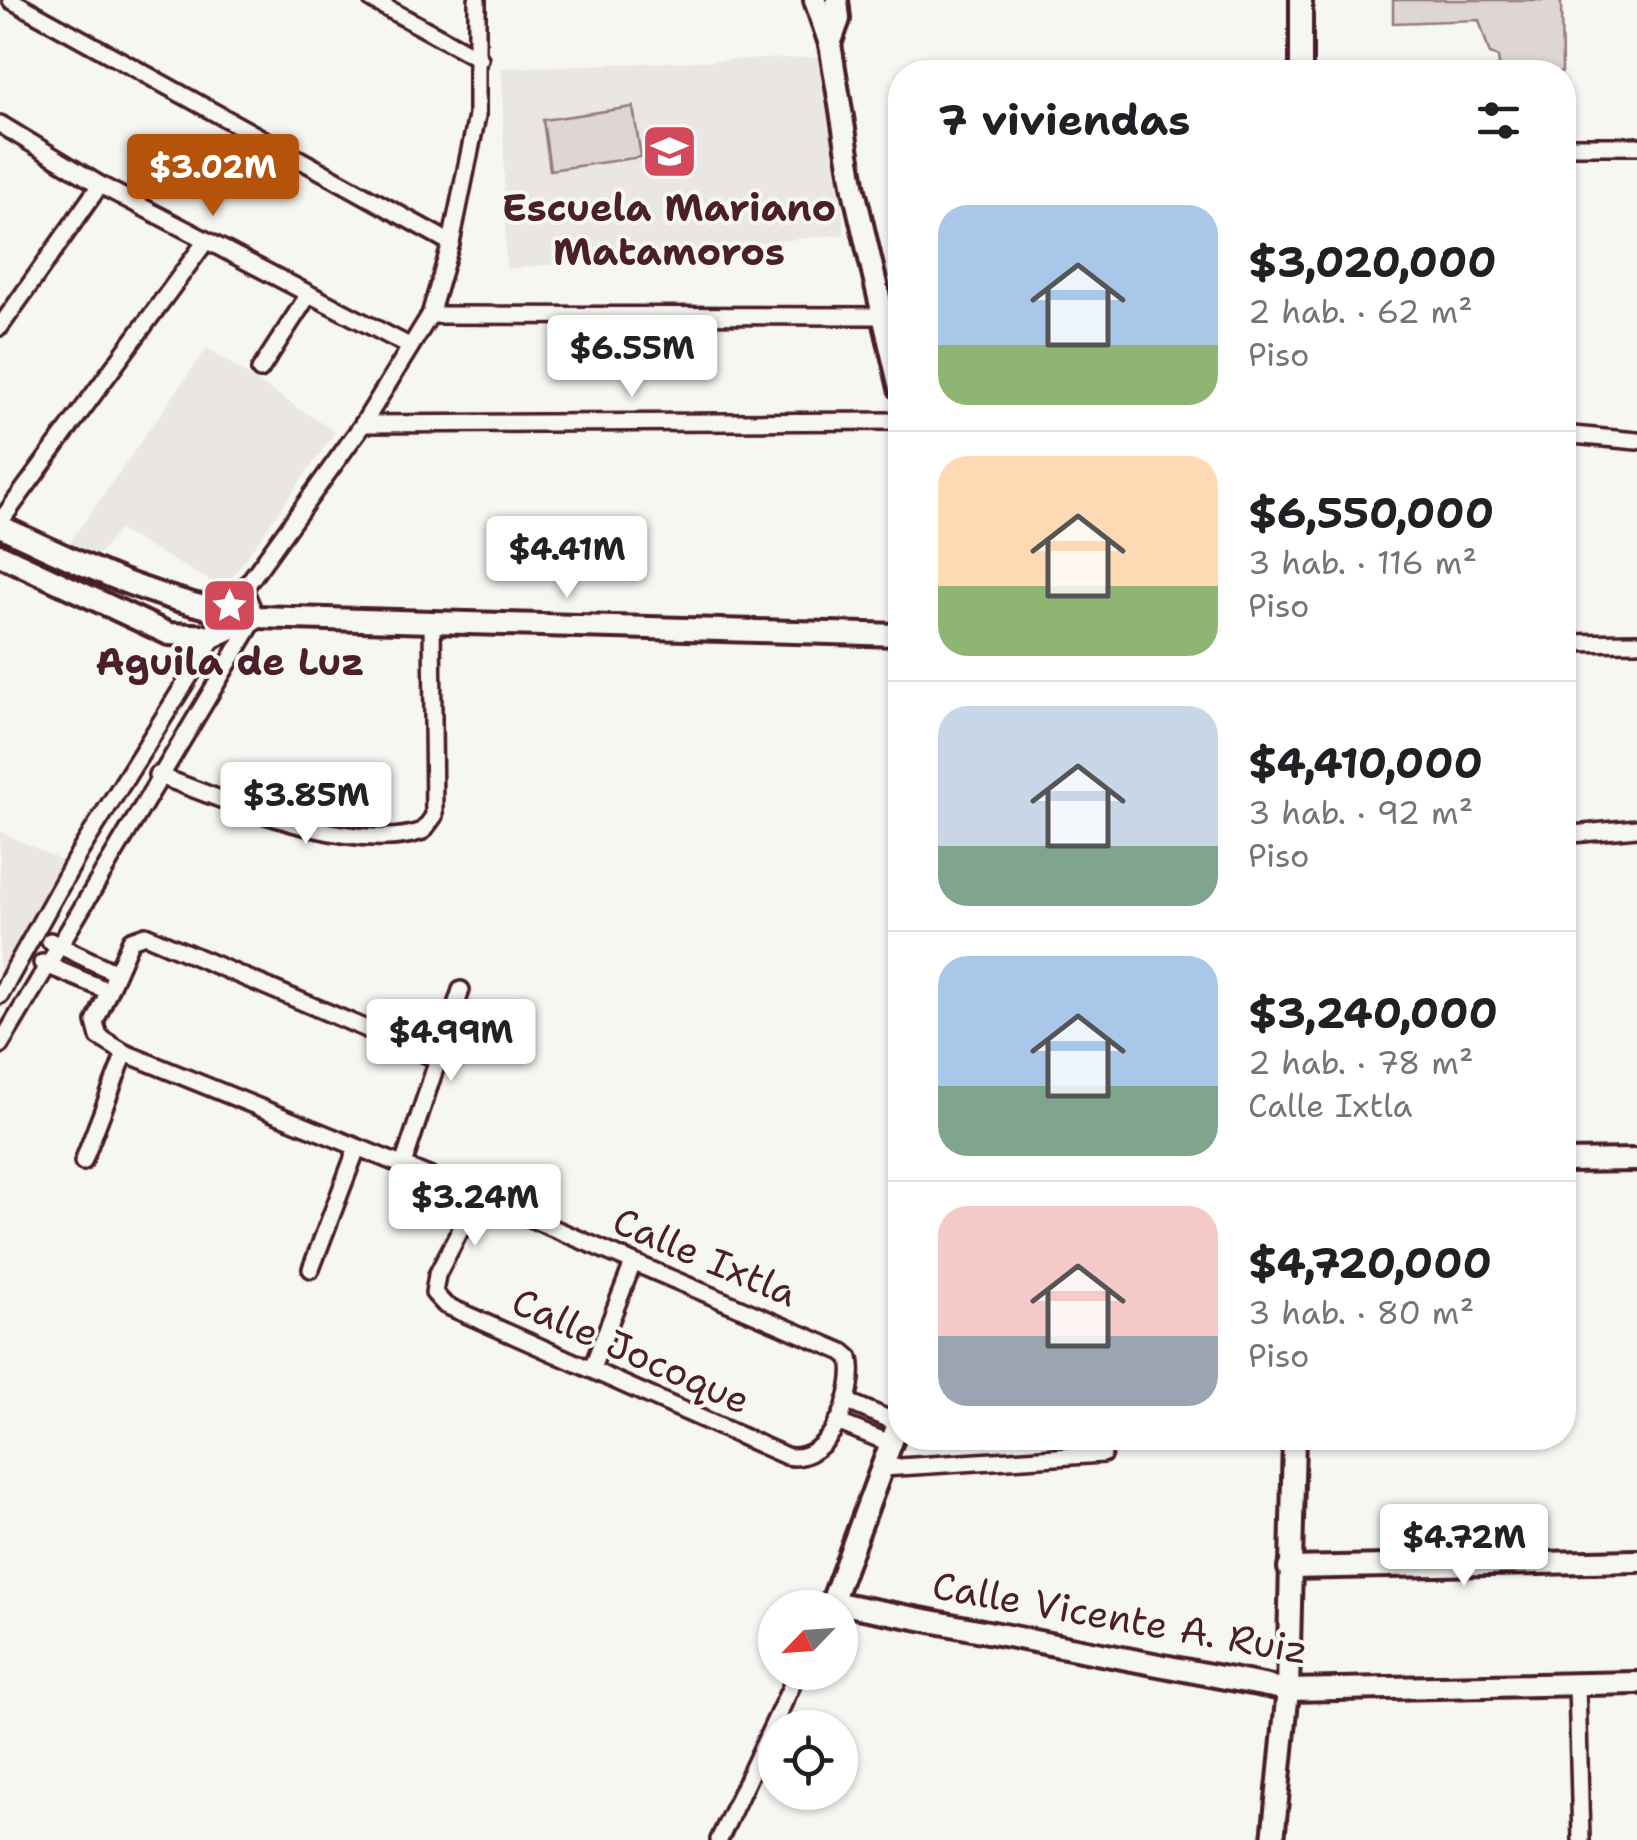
<!DOCTYPE html>
<html lang="es">
<head>
<meta charset="utf-8">
<style>
	:root { --surface:#fff; --page:#f2f2f2; --text:#202124; --muted:#757577; --line:#e0e0e0; --accent:#b45309 }
	body { margin:0; font-family:"Shantell Sans",sans-serif; background:var(--page); color:var(--text); height:100vh; display:flex; flex-direction:column; font-size:38px; white-space:nowrap }
	* { box-sizing:border-box; margin:0 }
	p { font-size:32px; color:var(--muted) }
	.icon { flex:none; width:55px; height:55px; fill:none; stroke:currentColor; stroke-width:2; stroke-linecap:round; stroke-linejoin:round }
	.map { position:relative; flex:1; overflow:hidden }
	.drawer { position:absolute; left:888px; top:60px; width:688px; height:1390px; display:flex; flex-direction:column; background:var(--surface); border-radius:40px; box-shadow:0 2px 8px #0004 }
	.drawer>* { flex:none }
	.needle { width:65px; rotate:245deg }
	.fabs { position:absolute; left:758px; top:1590px; display:grid; gap:20px }
	.fabs a { display:grid; place-items:center; width:100px; height:100px; border-radius:50%; background:var(--surface); box-shadow:0 2px 8px #0004; font-size:50px }
	.price { position:absolute; translate:-50% -85px; padding:0 22px; border-radius:10px; background:#fff; color:#222; font-size:32px; line-height:65px; filter:drop-shadow(0 2px 5px #0008) }
	.price::after { content:''; position:absolute; left:50%; top:60px; width:30px; height:22px; margin-left:-15px; background:inherit; clip-path:polygon(0 0,100% 0,50% 100%) }
	.price.active { background:var(--accent); color:#fff }
	ul { padding:0; list-style:none }
	li { display:flex; align-items:center; gap:30px; height:250px; padding:0 50px }
	li+li { border-top:2px solid var(--line) }
	li span { display:grid; place-items:center; flex:none; width:280px; height:200px; border-radius:30px; color:#555 }
	li>.icon { margin-inline-start:auto }
	span .icon { width:120px; height:120px; fill:#fffc; stroke-width:1 }
	li b { font-size:42px }
	h2 { display:flex; justify-content:space-between; align-items:center; height:120px; padding:0 50px; font-size:42px }
	.map>svg:first-child { display:block }
</style>
</head>
<body>
<div class="map">
<svg width="1637" height="1840" viewBox="0 0 1637 1840">
	<rect width="100%" height="100%" fill="#f6f6f2"/>
	<filter id="ink" filterUnits="userSpaceOnUse"><feTurbulence type="fractalNoise" baseFrequency=".01" numOctaves="2"/><feDisplacementMap in="SourceGraphic" scale="20" xChannelSelector="R" yChannelSelector="G"/><feConvolveMatrix kernelMatrix="1 2 1 2 8 2 1 2 1" color-interpolation-filters="sRGB"/></filter>
	<g filter="url(#ink)">
		<g fill="#e9e6e3">
			<path d="M 821,57 L 845,234 L 506,269 L 502,68 Z"/>
			<path d="M 207,348 L 335,432 L 224,589 L 119,530 L 98,555 L 70,542 Z"/>
			<path d="M 0,831 L 70,865 L 0,985 Z"/>
		</g>
		<g fill="#ddd6d5" stroke="#947a80" stroke-width="2.5">
			<path d="M 1393,0 L 1561,0 L 1562,72 L 1500,72 L 1498,57 L 1490,54 L 1479,20 L 1393,23 Z"/>
			<path d="M 633,107 L 641,157 L 550,170 L 543,120 Z"/>
		</g>
		<g fill="none" stroke-linecap="round" stroke-linejoin="round">
			<defs>
				<g id="street">
					<path d="M 11,0 L 451,243"/>
					<path d="M 372,0 L 480,59"/>
					<path d="M 0,124 L 100,185 L 409,346"/>
					<path d="M 1562,146 L 1637,146"/>
					<path d="M 430,315 L 883,316"/>
					<path d="M 0,327 L 100,185"/>
					<path d="M 260,370 L 309,294"/>
					<path d="M 363,424 L 900,421"/>
					<path d="M 1562,434 L 1637,441"/>
					<path d="M 0,522 L 206,241"/>
					<path d="M 1562,643 L 1637,642"/>
					<path d="M 157,775 C 228,801 350,856 423,831 L 434,816 L 432,622"/>
					<path d="M 1562,835 L 1637,828"/>
					<path d="M 50,941 L 114,972"/>
					<path d="M 42,963 L 106,990"/>
					<path d="M 0,995 L 79,853 L 244,589 L 363,424 L 430,315 L 451,243 L 477,116 L 477,0"/>
					<path d="M 0,1045 L 256,617 L 244,589"/>
					<path d="M 435,1058 L 145,935 L 131,940 L 95,1022 L 99,1037 L 125,1053 L 478,1196 L 843,1352 L 850,1358 C 858,1393 829,1466 786,1456 L 445,1305 L 434,1293 L 437,1275 L 478,1196"/>
					<path d="M 83,1162 L 125,1053"/>
					<path d="M 403,1165 L 461,990"/>
					<path d="M 311,1269 L 357,1148"/>
					<path d="M 592,1368 L 633,1263"/>
					<path d="M 846,1401 L 898,1423"/>
					<path d="M 837,1422 L 892,1444"/>
					<path d="M 883,1468 L 1103,1454"/>
					<path d="M 1577,1683 L 1581,1840"/>
					<path d="M 719,1840 L 798,1672"/>
				</g>
				<g id="secondary">
					<path d="M 815,0 L 830,44 L 854,190 L 900,388"/>
					<path d="M 1301,0 L 1301,72"/>
					<path d="M 830,44 L 839,19 L 837,0"/>
					<path d="M 0,526 C 87,567 159,603 256,617 L 900,635"/>
					<path d="M 0,555 L 169,634 L 215,636 L 256,617"/>
					<path d="M 1562,1161 L 1637,1160"/>
					<path d="M 900,1419 L 832,1602 L 1288,1690 L 1637,1683"/>
					<path d="M 1289,1568 L 1637,1561"/>
					<path d="M 1273,1840 L 1288,1690 L 1294,1438"/>
				</g>
			</defs>
			<use href="#street" stroke="#4a1f2b" stroke-width="22"/>
			<use href="#secondary" stroke="#4a1f2b" stroke-width="28"/>
			<use href="#street" stroke="#f6f6f2" stroke-width="15"/>
			<use href="#secondary" stroke="#f6f6f2" stroke-width="20"/>
		</g>
	</g>
	<defs>
		<symbol id="school-square" viewBox="-11 -11 22 22"><rect x="-9" y="-9" width="18" height="18" rx="4" fill="#d1495b" stroke="#f6f6f2"/><path d="M0-5L7-2L0 1L-7-2ZM-4 1L0 2.5L4 1V4Q0 6-4 4Z" fill="#fff"/></symbol>
		<symbol id="sight-square" viewBox="-11 -11 22 22"><rect x="-9" y="-9" width="18" height="18" rx="4" fill="#d1495b" stroke="#f6f6f2"/><path d="M0-6L1.8-2.2L6-1.7L2.9 1.2L3.7 5.4L0 3.3L-3.7 5.4L-2.9 1.2L-6-1.7L-1.8-2.2Z" fill="#fff"/></symbol>
	</defs>
	<g fill-rule="evenodd">
		<use href="#school-square" x="638" y="120" width="63" height="63"/>
		<use href="#sight-square" x="198" y="574" width="63" height="63"/>
	</g>
	<g text-anchor="middle" stroke-width="8" stroke-linejoin="round" paint-order="stroke">
		<g font-size="38" font-weight="bold" fill="#4a1f2b" stroke="#f6f6f2">
			<text x="669" y="221">Escuela Mariano<tspan x="669" dy="44">Matamoros</tspan></text>
			<text x="230" y="675">Aguila de Luz</text>
		</g>
		<g font-size="38" fill="#4a1f2b" stroke="#f6f6f2">
			<text transform="translate(705 1257) rotate(23)" y="13">Calle Ixtla</text>
			<text transform="translate(631 1351) rotate(24)" y="13">Calle Jocoque</text>
			<text transform="translate(1120 1618) rotate(10)" y="13">Calle Vicente A. Ruiz</text>
		</g>
	</g>
</svg>
<div class="fabs">
<a><svg class="needle" viewBox="-14 -14 28 28"><path d="M0-13l5 13h-10z" fill="#e53935"/><path d="M0 13l5-13h-10z" fill="#757577"/></svg></a>
<a><svg class="icon" aria-label="locate" viewBox="0 0 24 24"><circle cx="12" cy="12" r="6"/><path d="M12 2v4M12 18v4M2 12h4M18 12h4"/></svg></a>
</div>
<b class="price active" style="left:213px;top:219px">$3.02M</b>
<b class="price" style="left:632px;top:400px">$6.55M</b>
<b class="price" style="left:567px;top:601px">$4.41M</b>
<b class="price" style="left:306px;top:847px">$3.85M</b>
<b class="price" style="left:451px;top:1084px">$4.99M</b>
<b class="price" style="left:475px;top:1249px">$3.24M</b>
<b class="price" style="left:1464px;top:1589px">$4.72M</b>
<section class="drawer">
<h2>7 viviendas<svg class="icon" aria-label="filters" viewBox="0 0 24 24"><path d="M4 7h16M4 17h16"/><circle cx="9" cy="7" r="2"/><circle cx="15" cy="17" r="2"/></svg></h2>
<ul>
<li><span style="background:linear-gradient(#a9c7e8 70%,#8fb573 0)"><svg class="icon" aria-label="home" viewBox="0 0 24 24"><path d="M3 11l9-7 9 7M6 9v11h12V9"/></svg></span><div><b>$3,020,000</b><p>2 hab. · 62 m²</p><p>Piso</p></div></li>
<li><span style="background:linear-gradient(#ffd9b3 65%,#8fb573 0)"><svg class="icon" aria-label="home" viewBox="0 0 24 24"><path d="M3 11l9-7 9 7M6 9v11h12V9"/></svg></span><div><b>$6,550,000</b><p>3 hab. · 116 m²</p><p>Piso</p></div></li>
<li><span style="background:linear-gradient(#c9d6e8 70%,#7fa58c 0)"><svg class="icon" aria-label="home" viewBox="0 0 24 24"><path d="M3 11l9-7 9 7M6 9v11h12V9"/></svg></span><div><b>$4,410,000</b><p>3 hab. · 92 m²</p><p>Piso</p></div></li>
<li><span style="background:linear-gradient(#a9c7e8 65%,#7fa58c 0)"><svg class="icon" aria-label="home" viewBox="0 0 24 24"><path d="M3 11l9-7 9 7M6 9v11h12V9"/></svg></span><div><b>$3,240,000</b><p>2 hab. · 78 m²</p><p>Calle Ixtla</p></div></li>
<li><span style="background:linear-gradient(#f6c9c9 65%,#9aa5b1 0)"><svg class="icon" aria-label="home" viewBox="0 0 24 24"><path d="M3 11l9-7 9 7M6 9v11h12V9"/></svg></span><div><b>$4,720,000</b><p>3 hab. · 80 m²</p><p>Piso</p></div></li>
</ul>
</section>
</div>
</body>
</html>
